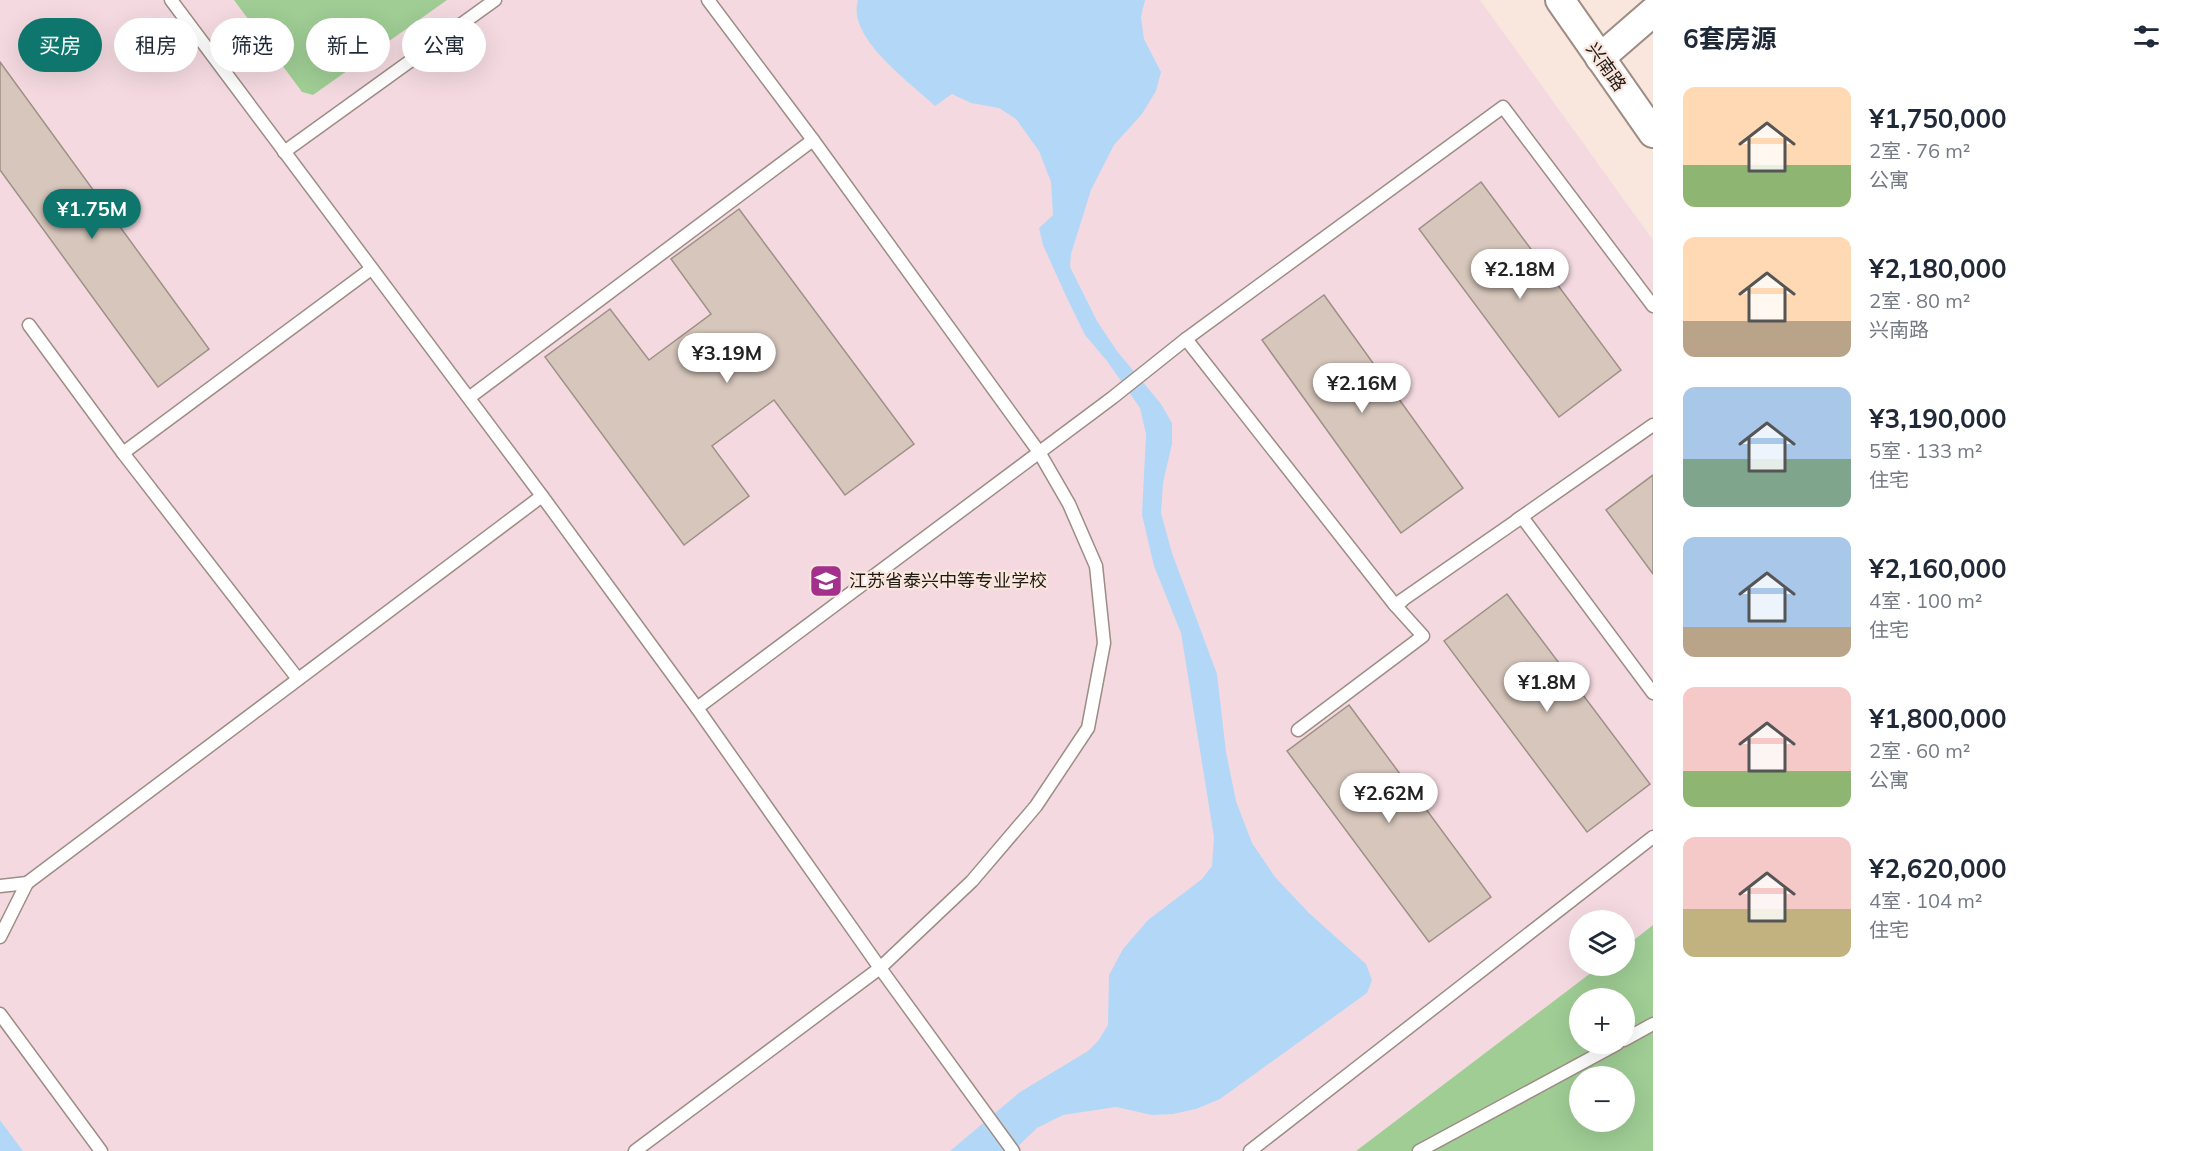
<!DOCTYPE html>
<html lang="zh">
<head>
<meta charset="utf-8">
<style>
	:root { --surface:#fff; --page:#f6f6f7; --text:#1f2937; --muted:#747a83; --accent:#0f766e }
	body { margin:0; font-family:Mulish,"Noto Sans SC",sans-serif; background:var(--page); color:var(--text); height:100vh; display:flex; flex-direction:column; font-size:22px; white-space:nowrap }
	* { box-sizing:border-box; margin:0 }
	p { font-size:20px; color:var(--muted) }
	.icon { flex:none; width:33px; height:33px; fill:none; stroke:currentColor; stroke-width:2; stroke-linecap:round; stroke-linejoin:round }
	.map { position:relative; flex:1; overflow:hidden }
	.panel { display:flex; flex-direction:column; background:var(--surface); width:540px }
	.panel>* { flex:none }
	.hud { position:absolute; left:18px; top:18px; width:570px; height:54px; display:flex; gap:12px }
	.tools { position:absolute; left:1569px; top:910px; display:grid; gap:12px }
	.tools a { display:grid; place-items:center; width:66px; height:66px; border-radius:50%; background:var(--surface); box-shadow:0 6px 24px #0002; font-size:30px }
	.price { position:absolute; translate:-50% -51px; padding:0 14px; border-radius:21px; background:#fff; color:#222; font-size:20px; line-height:39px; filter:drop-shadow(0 2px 3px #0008) }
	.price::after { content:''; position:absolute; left:50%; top:36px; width:18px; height:14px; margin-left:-9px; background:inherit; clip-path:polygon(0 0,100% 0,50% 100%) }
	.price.on { background:var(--accent); color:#fff }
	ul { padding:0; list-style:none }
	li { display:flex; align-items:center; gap:18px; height:150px; padding:0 30px }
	li span { display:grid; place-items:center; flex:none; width:168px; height:120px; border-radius:12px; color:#555 }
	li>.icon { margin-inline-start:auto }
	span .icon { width:72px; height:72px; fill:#fffc; stroke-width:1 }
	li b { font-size:26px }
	h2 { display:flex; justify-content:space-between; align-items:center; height:72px; padding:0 30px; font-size:26px }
	.pill { padding:0 21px; border-radius:27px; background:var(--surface); box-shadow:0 6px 24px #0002; font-size:21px; line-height:54px }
	.pill.on { background:var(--accent); color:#fff }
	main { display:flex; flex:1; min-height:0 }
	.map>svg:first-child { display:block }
</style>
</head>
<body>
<main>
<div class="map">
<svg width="1653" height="1151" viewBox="0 0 1653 1151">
	<rect width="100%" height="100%" fill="#f9e7dd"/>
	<path fill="#f4dae0" d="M 0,0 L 1480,0 L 1653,240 L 1653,925 L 1625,947 L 1624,921 L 1580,921 L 1580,966 L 1600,966 L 1356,1151 L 23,1151 L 0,1120 Z"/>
	<g fill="#9fcd94" fill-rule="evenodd">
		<path d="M 234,0 L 447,0 L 313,95 L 302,92 Z"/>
		<path d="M 1653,925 L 1653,1151 L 1356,1151 L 1600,966 L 1624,966 L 1625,947 ZM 1580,999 L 1624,999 L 1624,1044 L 1580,1044 ZM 1580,1077 L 1624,1077 L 1624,1122 L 1580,1122 Z"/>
	</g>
	<g fill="#b3d8f7">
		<path d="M 858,0 L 1145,0 L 1141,17 L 1144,39 L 1161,72 L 1156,91 L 1142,114 L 1114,145 L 1091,190 L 1071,254 L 1070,267 L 1097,321 L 1117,351 L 1161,404 L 1172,423 L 1172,444 L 1163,483 L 1161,513 L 1172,553 L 1217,674 L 1226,752 L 1236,801 L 1252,843 L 1275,877 L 1309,913 L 1366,964 L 1372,980 L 1367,993 L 1220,1099 L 1196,1109 L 1173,1114 L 1152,1115 L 1116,1107 L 1063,1115 L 1037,1128 L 1013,1151 L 950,1151 L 1020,1092 L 1088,1051 L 1098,1041 L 1108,1025 L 1109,975 L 1123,949 L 1148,920 L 1202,879 L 1212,866 L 1214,837 L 1181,633 L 1154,566 L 1142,515 L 1146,434 L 1140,408 L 1107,361 L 1085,335 L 1066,296 L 1043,245 L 1039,228 L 1053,215 L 1051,182 L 1039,151 L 1016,119 L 999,108 L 971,103 L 952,94 L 935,106 C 911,83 846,38 858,0 Z"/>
		<path d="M 0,1120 L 23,1151 L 0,1151 Z"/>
	</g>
	<g fill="#d6c6bb" stroke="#9f9086" stroke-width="1.5">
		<path d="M 0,62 L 209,349 L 158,387 L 0,170 Z"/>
		<path d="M 1481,182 L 1621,370 L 1559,417 L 1419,229 Z"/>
		<path d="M 739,209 L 914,444 L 845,495 L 774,400 L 712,446 L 749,496 L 684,545 L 545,357 L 610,309 L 649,360 L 711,314 L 671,259 Z"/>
		<path d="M 1324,295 L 1463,488 L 1401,533 L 1262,340 Z"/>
		<path d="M 1653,475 L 1653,574 L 1606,510 Z"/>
		<path d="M 1507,594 L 1650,784 L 1587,832 L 1444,641 Z"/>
		<path d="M 1349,705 L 1491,897 L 1429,942 L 1287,751 Z"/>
	</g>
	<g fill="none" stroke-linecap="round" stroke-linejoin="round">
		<defs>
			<g id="service">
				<path d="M 171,0 L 542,496 L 697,708 L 880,968 L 1013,1151"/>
				<path d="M 284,152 L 495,0"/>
				<path d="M 29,325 L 123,453 L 298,679"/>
				<path d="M 1186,339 L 1395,605 L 1522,517 L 1653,693"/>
				<path d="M 470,397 L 813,140"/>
				<path d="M 123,453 L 371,269"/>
				<path d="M 1517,520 L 1653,425"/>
				<path d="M 697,708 L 1112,398 L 1186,339 L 1503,107 L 1653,306"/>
				<path d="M 1298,730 L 1423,636 L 1395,605 L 1402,601"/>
				<path d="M 27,883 L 542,496"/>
				<path d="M 0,886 L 27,883 L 0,937"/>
				<path d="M 0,1014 L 101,1151"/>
				<path d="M 1624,1040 L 1653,1024"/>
				<path d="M 635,1151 L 880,968 L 972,881 L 1036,806 L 1088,728 L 1104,643 L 1096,566 L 1069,504 L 1039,452 L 813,140 L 708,0"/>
				<path d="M 1250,1151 L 1653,837"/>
				<path d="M 1419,1151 L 1617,1044"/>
			</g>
			<g id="tertiary">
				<path d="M 1560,0 L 1653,133"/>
				<path d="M 1600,58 L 1653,12"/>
			</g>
		</defs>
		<use href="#service" stroke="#9d8d84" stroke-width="15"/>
		<use href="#tertiary" stroke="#9d8d84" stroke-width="32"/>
		<use href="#service" stroke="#fff" stroke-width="12"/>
		<use href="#tertiary" stroke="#fff" stroke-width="28"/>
	</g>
	<defs>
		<symbol id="school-square" viewBox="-11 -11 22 22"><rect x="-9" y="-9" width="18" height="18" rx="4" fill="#a3308b" stroke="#f9e7dd"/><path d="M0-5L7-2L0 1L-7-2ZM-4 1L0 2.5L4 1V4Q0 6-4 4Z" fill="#fff"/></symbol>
	</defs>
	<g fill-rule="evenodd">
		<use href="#school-square" x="807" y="562" width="38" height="38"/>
	</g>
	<g text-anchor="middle" stroke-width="4.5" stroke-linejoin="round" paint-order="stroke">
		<g font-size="18" fill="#201a17" stroke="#f9e7dd">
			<text transform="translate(1606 67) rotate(55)" y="6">兴南路</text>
		</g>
		<g font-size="18" fill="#201a17" stroke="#f9e7dd" text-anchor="start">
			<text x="849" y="587">江苏省泰兴中等专业学校</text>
		</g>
	</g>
</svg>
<div class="tools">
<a><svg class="icon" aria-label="layers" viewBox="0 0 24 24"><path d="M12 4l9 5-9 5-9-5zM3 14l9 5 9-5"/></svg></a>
<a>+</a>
<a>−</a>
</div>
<b class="price on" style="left:92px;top:240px">¥1.75M</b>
<b class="price" style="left:1520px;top:300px">¥2.18M</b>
<b class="price" style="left:727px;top:384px">¥3.19M</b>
<b class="price" style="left:1362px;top:414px">¥2.16M</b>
<b class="price" style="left:1547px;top:713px">¥1.8M</b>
<b class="price" style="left:1389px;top:824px">¥2.62M</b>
<div class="hud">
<a class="pill on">买房</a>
<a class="pill">租房</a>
<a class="pill">筛选</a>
<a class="pill">新上</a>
<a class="pill">公寓</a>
</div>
</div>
<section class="panel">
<h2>6套房源<svg class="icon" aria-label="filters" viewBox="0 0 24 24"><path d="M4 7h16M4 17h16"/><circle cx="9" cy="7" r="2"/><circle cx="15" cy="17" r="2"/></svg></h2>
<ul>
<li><span style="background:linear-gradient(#ffd9b3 65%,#8fb573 0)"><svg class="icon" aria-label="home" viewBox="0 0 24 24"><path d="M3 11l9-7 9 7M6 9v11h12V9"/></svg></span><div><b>¥1,750,000</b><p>2室 · 76 m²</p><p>公寓</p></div></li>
<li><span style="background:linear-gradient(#ffd9b3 70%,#b9a48a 0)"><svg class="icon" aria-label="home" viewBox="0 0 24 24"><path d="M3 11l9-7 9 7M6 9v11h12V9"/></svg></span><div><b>¥2,180,000</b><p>2室 · 80 m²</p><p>兴南路</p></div></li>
<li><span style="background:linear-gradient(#a9c7e8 60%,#7fa58c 0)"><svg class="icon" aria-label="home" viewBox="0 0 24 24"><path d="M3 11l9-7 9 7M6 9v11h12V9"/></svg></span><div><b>¥3,190,000</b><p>5室 · 133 m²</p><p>住宅</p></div></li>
<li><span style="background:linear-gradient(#a9c7e8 75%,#b9a48a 0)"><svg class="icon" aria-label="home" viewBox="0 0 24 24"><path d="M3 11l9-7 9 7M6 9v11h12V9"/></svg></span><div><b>¥2,160,000</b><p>4室 · 100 m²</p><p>住宅</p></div></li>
<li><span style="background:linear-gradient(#f6c9c9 70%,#8fb573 0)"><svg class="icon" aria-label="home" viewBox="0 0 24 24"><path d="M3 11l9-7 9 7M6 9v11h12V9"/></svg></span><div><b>¥1,800,000</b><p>2室 · 60 m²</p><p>公寓</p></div></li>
<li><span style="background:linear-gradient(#f6c9c9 60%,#c2b280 0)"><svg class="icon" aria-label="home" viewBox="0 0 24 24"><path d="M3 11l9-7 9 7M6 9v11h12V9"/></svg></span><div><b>¥2,620,000</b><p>4室 · 104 m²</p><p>住宅</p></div></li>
</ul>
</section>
</main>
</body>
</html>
